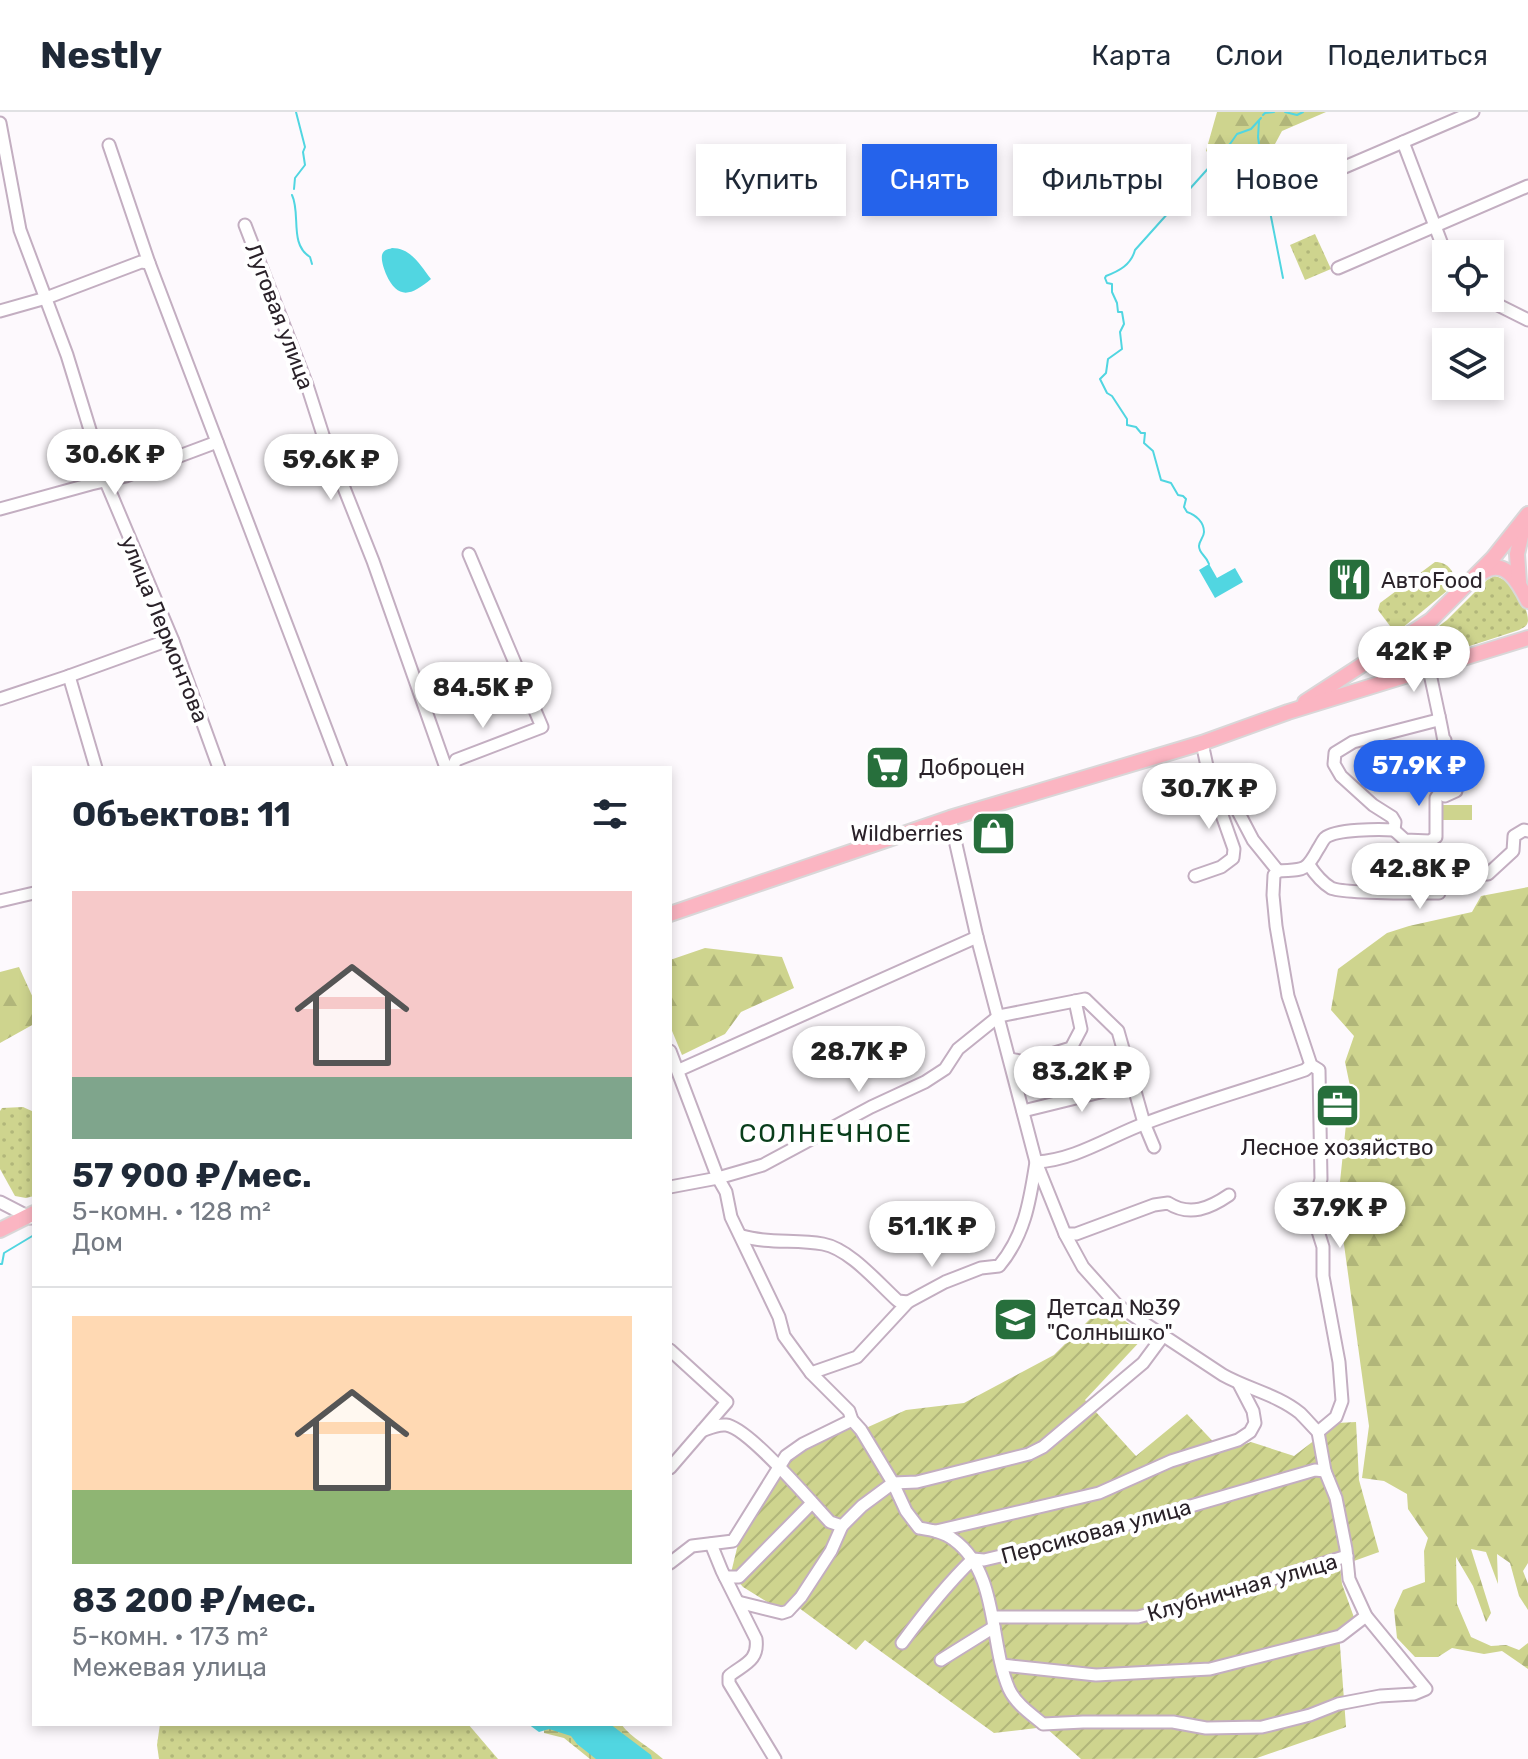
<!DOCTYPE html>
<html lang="ru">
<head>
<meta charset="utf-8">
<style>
	:root { --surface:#fff; --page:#f6f6f7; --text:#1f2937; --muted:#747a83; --line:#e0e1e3; --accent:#2563eb }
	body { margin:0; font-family:Rubik,sans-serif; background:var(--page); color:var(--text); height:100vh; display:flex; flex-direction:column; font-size:30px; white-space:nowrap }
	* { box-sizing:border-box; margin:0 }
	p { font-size:26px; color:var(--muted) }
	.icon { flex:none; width:44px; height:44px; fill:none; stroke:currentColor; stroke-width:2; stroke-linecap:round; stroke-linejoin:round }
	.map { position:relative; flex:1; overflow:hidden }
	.panel { position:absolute; left:32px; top:654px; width:640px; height:960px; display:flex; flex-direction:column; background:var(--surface); border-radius:0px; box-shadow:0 4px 12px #0003 }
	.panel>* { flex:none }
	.top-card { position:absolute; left:696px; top:32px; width:712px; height:72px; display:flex; gap:16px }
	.tools { position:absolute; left:1432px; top:128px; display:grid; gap:16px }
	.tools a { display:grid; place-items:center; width:72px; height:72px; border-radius:0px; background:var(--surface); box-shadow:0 4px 12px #0003; font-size:40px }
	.price { position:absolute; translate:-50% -68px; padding:0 18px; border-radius:28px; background:#fff; color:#222; font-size:26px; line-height:52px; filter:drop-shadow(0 2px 4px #0008) }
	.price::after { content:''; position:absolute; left:50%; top:48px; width:24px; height:18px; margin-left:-12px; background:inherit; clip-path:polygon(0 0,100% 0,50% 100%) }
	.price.selected { background:var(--accent); color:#fff }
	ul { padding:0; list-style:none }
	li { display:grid; align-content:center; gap:16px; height:424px; padding:0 40px }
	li+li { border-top:2px solid var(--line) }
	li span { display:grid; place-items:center; height:248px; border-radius:0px; color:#555 }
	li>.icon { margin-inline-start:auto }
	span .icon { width:144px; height:144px; fill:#fffc; stroke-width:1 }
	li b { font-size:34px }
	h2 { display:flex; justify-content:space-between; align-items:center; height:96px; padding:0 40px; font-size:34px }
	.tag { padding:0 28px; border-radius:0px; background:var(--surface); box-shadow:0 4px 12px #0003; font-size:28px; line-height:72px }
	.tag.selected { background:var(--accent); color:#fff }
	header { display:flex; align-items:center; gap:48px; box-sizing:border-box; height:112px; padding:0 40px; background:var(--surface); border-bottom:2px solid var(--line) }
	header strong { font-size:38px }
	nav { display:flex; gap:44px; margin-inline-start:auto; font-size:28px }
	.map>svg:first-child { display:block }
</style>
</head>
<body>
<header>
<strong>Nestly</strong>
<nav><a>Карта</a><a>Слои</a><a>Поделиться</a></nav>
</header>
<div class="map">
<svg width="1528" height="1647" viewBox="0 0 1528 1647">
	<defs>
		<pattern id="grass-dots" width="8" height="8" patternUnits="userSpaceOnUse" patternTransform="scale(2)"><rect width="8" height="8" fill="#ced48e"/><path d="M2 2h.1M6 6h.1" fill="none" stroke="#b1b67a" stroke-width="1.8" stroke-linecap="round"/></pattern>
		<pattern id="forest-firs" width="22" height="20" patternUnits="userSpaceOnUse" patternTransform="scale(2)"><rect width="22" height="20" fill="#ced48e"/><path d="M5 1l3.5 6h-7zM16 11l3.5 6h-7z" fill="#b1b67a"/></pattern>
		<pattern id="wetland-marsh" width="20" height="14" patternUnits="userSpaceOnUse" patternTransform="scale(2)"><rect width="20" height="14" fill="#ced48e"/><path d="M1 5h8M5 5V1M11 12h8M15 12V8" fill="none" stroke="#b1b67a"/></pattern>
		<pattern id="garden-furrows" width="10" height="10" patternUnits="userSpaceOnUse" patternTransform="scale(2)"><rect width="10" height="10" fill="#ced48e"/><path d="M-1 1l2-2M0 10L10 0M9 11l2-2" fill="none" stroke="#b1b67a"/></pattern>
	</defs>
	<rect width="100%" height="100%" fill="#fdf9fd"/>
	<g fill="url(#grass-dots)">
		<path d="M 1315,122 L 1331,157 L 1305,168 L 1290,133 Z"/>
		<path d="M 1435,450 C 1448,450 1456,460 1454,473 L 1401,517 L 1390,514 L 1378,498 L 1380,491 Z"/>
		<path d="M 1494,464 C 1510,466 1528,492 1528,509 C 1527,515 1524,515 1519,518 L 1405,555 L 1401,543 L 1447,508 L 1487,468 Z"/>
		<path d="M 23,995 L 34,1000 L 34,1084 L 26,1086 L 15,1084 L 0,1057 L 0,999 L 2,996 Z"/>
		<path d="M 160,1612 L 468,1612 L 498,1647 L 159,1647 L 157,1633 Z"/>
	</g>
	<g fill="url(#forest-firs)">
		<path d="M 1217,0 L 1326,0 L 1282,19 L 1256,67 L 1226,53 L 1206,39 Z"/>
		<path d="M 1528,775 L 1528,1451 L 1523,1459 L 1528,1472 L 1528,1498 L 1519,1484 L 1510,1451 L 1497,1442 L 1498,1472 L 1486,1440 L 1471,1437 L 1491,1501 L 1486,1510 L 1473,1474 L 1456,1445 L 1457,1492 L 1471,1525 L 1491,1534 L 1506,1533 L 1519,1538 L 1528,1531 L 1528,1557 L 1502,1539 L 1484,1542 L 1452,1536 L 1438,1545 L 1415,1545 L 1397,1526 L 1394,1498 L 1403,1478 L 1425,1470 L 1424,1439 L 1428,1426 L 1408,1397 L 1407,1382 L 1384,1369 L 1362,1366 L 1369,1314 L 1338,1089 L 1350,974 L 1345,950 L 1354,924 L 1331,898 L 1338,857 L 1387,821 L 1409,814 L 1472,800 L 1481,784 Z"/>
		<path d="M 705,836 L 782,845 L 794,876 L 741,900 L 725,922 L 682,943 L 670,914 L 670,848 Z"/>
		<path d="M 19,855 L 34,888 L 34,912 L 0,931 L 0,860 Z"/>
	</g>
	<g fill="url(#wetland-marsh)">
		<path d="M 607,1612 L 621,1612 C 632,1627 649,1634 663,1647 L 640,1647 Z"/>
		<path d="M 551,1615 L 569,1620 L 608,1647 L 590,1647 L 564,1626 L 544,1621 L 544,1618 Z"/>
	</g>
	<path fill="url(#garden-furrows)" d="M 1104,1193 L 1145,1224 L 1085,1288 L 1136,1344 L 1187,1302 L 1223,1340 L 1251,1330 L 1294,1344 L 1337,1311 L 1356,1310 L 1359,1368 L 1379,1440 L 1340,1454 L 1342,1472 L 1356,1511 L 1339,1520 L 1346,1615 L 1257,1646 L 1081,1647 L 1045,1615 L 994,1621 L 865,1528 L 856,1538 L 791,1490 L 782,1499 L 743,1475 L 731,1461 L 738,1432 L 784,1352 L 802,1335 L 830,1326 L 847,1315 L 857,1320 L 906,1298 L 964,1291 L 1054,1243 Z"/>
	<rect fill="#ced48e" x="1440" y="693" width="32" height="15"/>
	<g fill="#51d6e1">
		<path d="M 392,136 C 411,136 420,153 431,167 C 412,183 398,189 386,162 C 384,157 381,149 382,143 C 384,137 387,138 392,136 Z"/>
		<path d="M 1209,452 L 1217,466 L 1235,456 L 1243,470 L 1215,486 L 1199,458 Z"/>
		<path d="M 528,1612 L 610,1612 L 651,1643 L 652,1647 L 596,1647 L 577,1632 L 571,1624 L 549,1617 L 539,1620 Z"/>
	</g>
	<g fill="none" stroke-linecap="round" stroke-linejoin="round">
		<g stroke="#51d6e1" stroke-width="2">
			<path d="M 1285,0 L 1297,3 L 1303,0"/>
			<path d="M 1263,3 L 1265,1 L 1274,0"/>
			<path d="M 1259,9 L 1258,25 L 1265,74 L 1283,166"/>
			<path d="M 294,77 L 295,66 L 305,53 L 303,40 L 305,35 L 296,0"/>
			<path d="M 292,83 C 301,102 289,132 310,145 L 312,152"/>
			<path d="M 1209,452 C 1206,443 1199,442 1199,434 C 1199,429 1204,425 1204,420 C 1204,410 1196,403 1187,400 L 1184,395 L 1186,387 L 1183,384 L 1178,383 L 1171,371 L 1161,368 L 1153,339 L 1144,331 L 1145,321 L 1141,321 L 1136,315 L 1127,313 L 1127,307 L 1112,284 L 1107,281 L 1100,267 L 1106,261 L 1108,247 L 1122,237 L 1120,220 L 1124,212 L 1122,200 L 1118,200 L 1117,191 L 1112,180 L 1112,172 L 1107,171 L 1105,166 L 1106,164 C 1119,159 1131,153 1135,138 L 1230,32 L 1237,22 L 1251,17 L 1261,6"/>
			<path d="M 0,1152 L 2,1152 L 4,1141 L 34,1123"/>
		</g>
		<defs>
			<g id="minor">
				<path d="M 0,11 L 20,118 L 67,243 L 106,370 L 173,529 L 219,656"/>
				<path d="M 1403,30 L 1446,143"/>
				<path d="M 109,33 L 149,151 L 341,656"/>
				<path d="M 1312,69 L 1473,0"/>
				<path d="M 245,113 L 307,273 L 323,323 L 373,449 L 446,656"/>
				<path d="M 1338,156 L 1528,74"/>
				<path d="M 1484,186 L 1528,208"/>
				<path d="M 0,199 L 46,186 L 141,150 L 149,151"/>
				<path d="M 0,397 L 91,372 L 126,364 L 217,330"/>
				<path d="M 69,564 L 96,656"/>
				<path d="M 0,587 L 69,564 L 163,530 L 173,529"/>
				<path d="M 1439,604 C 1443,621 1445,638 1449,655 C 1451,665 1457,669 1456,679 L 1445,684 C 1431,670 1439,644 1445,628"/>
				<path d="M 1202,631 L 1210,668 L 1230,684 L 1253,728 L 1278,759 L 1274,763 L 1273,783 L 1276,814 L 1288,884 L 1311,953 L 1319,958 L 1321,1067 L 1312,1100 L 1323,1135 L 1323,1164 L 1339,1250 L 1342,1289 L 1336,1305 L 1318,1320"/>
				<path d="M 452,656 L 456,648 L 542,615 L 469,442"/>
				<path d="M 950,706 L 977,825 L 1036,1050 L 1065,1122 L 1083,1155 L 1117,1193 L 1223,1263 C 1248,1277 1278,1283 1300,1301 C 1306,1307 1312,1314 1318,1320"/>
				<path d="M 1394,718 L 1405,728 L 1430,729 L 1436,725 L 1436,686 L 1440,680"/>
				<path d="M 1309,753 C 1315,762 1321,770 1331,776 C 1343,782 1420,781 1439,781 L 1444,766 L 1455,763 L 1488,762 L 1513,739 L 1514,724 L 1524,718 L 1528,719"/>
				<path d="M 1278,759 C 1303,757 1305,761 1318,737 C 1320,734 1323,728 1325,726 C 1335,717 1380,717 1394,718 L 1395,710 L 1392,705 L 1373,693 L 1341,664 L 1334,652 L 1335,641 L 1353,630 L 1438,608 L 1439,604 L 1429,557"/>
				<path d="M 1195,764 L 1221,755 L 1233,746 L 1234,737 L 1210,669"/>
				<path d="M 0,789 L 34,781"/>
				<path d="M 670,939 L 718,1066 L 726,1080 L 731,1105 L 779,1205 L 784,1224 L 811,1261 L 849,1299 L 852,1308 L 861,1318 L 893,1371 L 906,1399 L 919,1416 C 931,1418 944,1420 954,1428 C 999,1461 989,1531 1009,1577 C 1016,1592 1031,1602 1043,1612 L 1083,1610 L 1173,1610 L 1206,1616 L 1262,1615 L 1310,1603 L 1338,1592 L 1380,1584 L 1414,1582 L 1426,1577 L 1366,1504 L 1349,1467 L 1346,1437 L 1336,1386 L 1325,1359 L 1318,1320"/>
				<path d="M 1010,947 L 1025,950 L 1071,936 L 1081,917 L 1075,889"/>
				<path d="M 679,958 L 977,825"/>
				<path d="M 1023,999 L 1133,972"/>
				<path d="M 670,1075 L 718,1066 L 763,1053 L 871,995 L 925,970 L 945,957 L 958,937 L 999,904 L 1085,887 L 1118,919 L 1144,1011 L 1154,1035"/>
				<path d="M 0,1090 L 31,1106"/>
				<path d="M 1065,1122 L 1076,1122 L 1154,1093 L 1168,1091 C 1190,1105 1210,1096 1229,1083"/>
				<path d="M 742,1124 C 768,1132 796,1127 823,1132 C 850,1137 878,1171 898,1189 L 908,1190"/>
				<path d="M 670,1238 L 727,1290 L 670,1356"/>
				<path d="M 811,1261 L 857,1245 L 908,1190 L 945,1170 L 981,1156 L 999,1154 C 1025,1123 1030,1088 1036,1050 C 1076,1048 1110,1024 1146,1011 C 1198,991 1252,976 1305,958 L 1311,953"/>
				<path d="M 702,1319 C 710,1316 717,1312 726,1313 C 748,1315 812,1391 830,1410 L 842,1414"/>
				<path d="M 936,1419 L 1099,1381 L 1171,1349 L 1238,1328 L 1250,1320 L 1255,1311 L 1253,1299 L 1239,1272"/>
				<path d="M 711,1432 L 722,1459 L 756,1527 C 759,1549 744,1552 729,1564 L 729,1571 L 775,1647"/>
				<path d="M 670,1451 L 692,1434 L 733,1429 L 786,1344 L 803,1332 L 852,1308"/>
				<path d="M 725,1465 L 739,1465 L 812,1391"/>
				<path d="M 738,1490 L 782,1501 L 788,1499 L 801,1485 L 831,1439 L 842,1414 L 862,1394 L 893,1371 L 917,1370 L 1029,1342 L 1043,1335 L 1143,1251 L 1163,1224"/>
				<path d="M 993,1505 L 1138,1505 L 1218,1484 L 1347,1444"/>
				<path d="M 902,1531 C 924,1501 946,1473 973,1447 L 984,1448 L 1101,1420 L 1315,1358 L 1325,1359"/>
				<path d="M 941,1548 L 994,1515"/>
				<path d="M 1002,1553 L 1096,1563 L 1210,1557 L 1340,1524 L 1366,1504"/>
			</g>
			<g id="major">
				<path d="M 1483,460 C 1505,445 1519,471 1528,489"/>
				<path d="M 1519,470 L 1517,442 L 1524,411"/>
				<path d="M 1404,531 L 1395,539 C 1394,551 1398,557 1408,563"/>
				<path d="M 1305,590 L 1431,508 L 1493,446 L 1528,402"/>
				<path d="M 670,802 L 950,706 L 1202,631 L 1288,600 L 1528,526"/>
				<path d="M 0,1118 L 34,1101"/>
			</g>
		</defs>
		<use href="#minor" stroke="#c3aec1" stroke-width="15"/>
		<use href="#major" stroke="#d9d7d8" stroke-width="18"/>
		<use href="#minor" stroke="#fff" stroke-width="11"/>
		<use href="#major" stroke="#fbb5c2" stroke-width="14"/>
	</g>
	<defs>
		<symbol id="restaurant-square" viewBox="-11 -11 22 22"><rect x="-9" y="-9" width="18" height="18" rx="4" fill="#276f3c" stroke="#fff"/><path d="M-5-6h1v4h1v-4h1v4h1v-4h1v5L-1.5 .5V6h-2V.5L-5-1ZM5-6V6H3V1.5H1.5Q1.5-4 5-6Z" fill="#fff"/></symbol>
		<symbol id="supermarket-square" viewBox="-11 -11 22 22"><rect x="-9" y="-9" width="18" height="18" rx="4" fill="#276f3c" stroke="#fff"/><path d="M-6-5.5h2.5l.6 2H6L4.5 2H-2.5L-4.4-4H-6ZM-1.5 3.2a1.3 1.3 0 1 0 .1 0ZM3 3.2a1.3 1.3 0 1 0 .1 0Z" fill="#fff"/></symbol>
		<symbol id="shop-square" viewBox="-11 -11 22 22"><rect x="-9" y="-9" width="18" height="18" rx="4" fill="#276f3c" stroke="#fff"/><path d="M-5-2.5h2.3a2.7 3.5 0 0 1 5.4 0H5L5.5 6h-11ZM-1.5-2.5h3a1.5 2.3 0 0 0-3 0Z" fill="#fff"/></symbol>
		<symbol id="office-square" viewBox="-11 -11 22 22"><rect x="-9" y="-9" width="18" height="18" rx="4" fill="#276f3c" stroke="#fff"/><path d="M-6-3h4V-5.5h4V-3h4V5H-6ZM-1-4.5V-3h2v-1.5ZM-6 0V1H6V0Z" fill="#fff"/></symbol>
		<symbol id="school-square" viewBox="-11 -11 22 22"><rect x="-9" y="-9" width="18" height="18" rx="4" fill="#276f3c" stroke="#fff"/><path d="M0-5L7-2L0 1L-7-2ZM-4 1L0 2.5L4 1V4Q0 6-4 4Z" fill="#fff"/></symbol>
	</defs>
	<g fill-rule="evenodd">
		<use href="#restaurant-square" x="1324" y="442" width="51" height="51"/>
		<use href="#supermarket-square" x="862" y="630" width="51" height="51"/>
		<use href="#shop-square" x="968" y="696" width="51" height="51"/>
		<use href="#office-square" x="1312" y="968" width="51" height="51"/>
		<use href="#school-square" x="990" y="1182" width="51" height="51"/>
	</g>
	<g text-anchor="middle" stroke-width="8" stroke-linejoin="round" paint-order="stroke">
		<g font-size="22" fill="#2a2229" stroke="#fff">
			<text transform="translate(280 204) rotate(69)" y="8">Луговая улица</text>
			<text transform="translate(165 517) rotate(68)" y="8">улица Лермонтова</text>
			<text transform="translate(1096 1419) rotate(-15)" y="8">Персиковая улица</text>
			<text transform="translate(1242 1475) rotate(-16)" y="8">Клубничная улица</text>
		</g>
		<g font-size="22" fill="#2a2229" stroke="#fff" text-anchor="start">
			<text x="1381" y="476">АвтоFood</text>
			<text x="919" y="663">Доброцен</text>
			<text x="963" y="729" text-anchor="end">Wildberries</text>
			<text x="1337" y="1043" text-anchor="middle">Лесное хозяйство</text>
			<text x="1047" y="1203">Детсад №39<tspan x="1047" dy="25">"Солнышко"</tspan></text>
		</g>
		<g font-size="26" letter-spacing="2" fill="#093e1b" stroke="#fff">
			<text x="826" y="1030">СОЛНЕЧНОЕ</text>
		</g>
	</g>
</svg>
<div class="tools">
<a><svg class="icon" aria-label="locate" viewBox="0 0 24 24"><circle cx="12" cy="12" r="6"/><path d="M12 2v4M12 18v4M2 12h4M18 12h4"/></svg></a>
<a><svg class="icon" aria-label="layers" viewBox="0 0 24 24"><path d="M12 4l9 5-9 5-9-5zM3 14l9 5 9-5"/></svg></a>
</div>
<b class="price" style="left:115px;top:385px">30.6K ₽</b>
<b class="price" style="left:331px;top:390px">59.6K ₽</b>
<b class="price" style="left:1414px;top:582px">42K ₽</b>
<b class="price" style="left:483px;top:618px">84.5K ₽</b>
<b class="price selected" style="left:1419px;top:696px">57.9K ₽</b>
<b class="price" style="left:1209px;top:719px">30.7K ₽</b>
<b class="price" style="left:1420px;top:799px">42.8K ₽</b>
<b class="price" style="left:859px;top:982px">28.7K ₽</b>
<b class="price" style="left:1082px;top:1002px">83.2K ₽</b>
<b class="price" style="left:1340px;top:1138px">37.9K ₽</b>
<b class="price" style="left:932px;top:1157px">51.1K ₽</b>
<div class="top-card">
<a class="tag">Купить</a>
<a class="tag selected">Снять</a>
<a class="tag">Фильтры</a>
<a class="tag">Новое</a>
</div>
<section class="panel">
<h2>Объектов: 11<svg class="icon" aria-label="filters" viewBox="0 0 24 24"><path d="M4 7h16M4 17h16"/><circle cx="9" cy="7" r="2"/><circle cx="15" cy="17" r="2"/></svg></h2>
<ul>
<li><span style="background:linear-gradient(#f6c9c9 75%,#7fa58c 0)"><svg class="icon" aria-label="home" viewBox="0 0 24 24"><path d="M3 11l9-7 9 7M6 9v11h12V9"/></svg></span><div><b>57 900 ₽/мес.</b><p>5-комн. · 128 m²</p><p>Дом</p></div></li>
<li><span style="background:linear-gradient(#ffd9b3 70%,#8fb573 0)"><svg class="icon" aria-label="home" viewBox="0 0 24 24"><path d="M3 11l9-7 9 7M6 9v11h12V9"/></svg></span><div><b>83 200 ₽/мес.</b><p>5-комн. · 173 m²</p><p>Межевая улица</p></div></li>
</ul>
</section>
</div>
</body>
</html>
